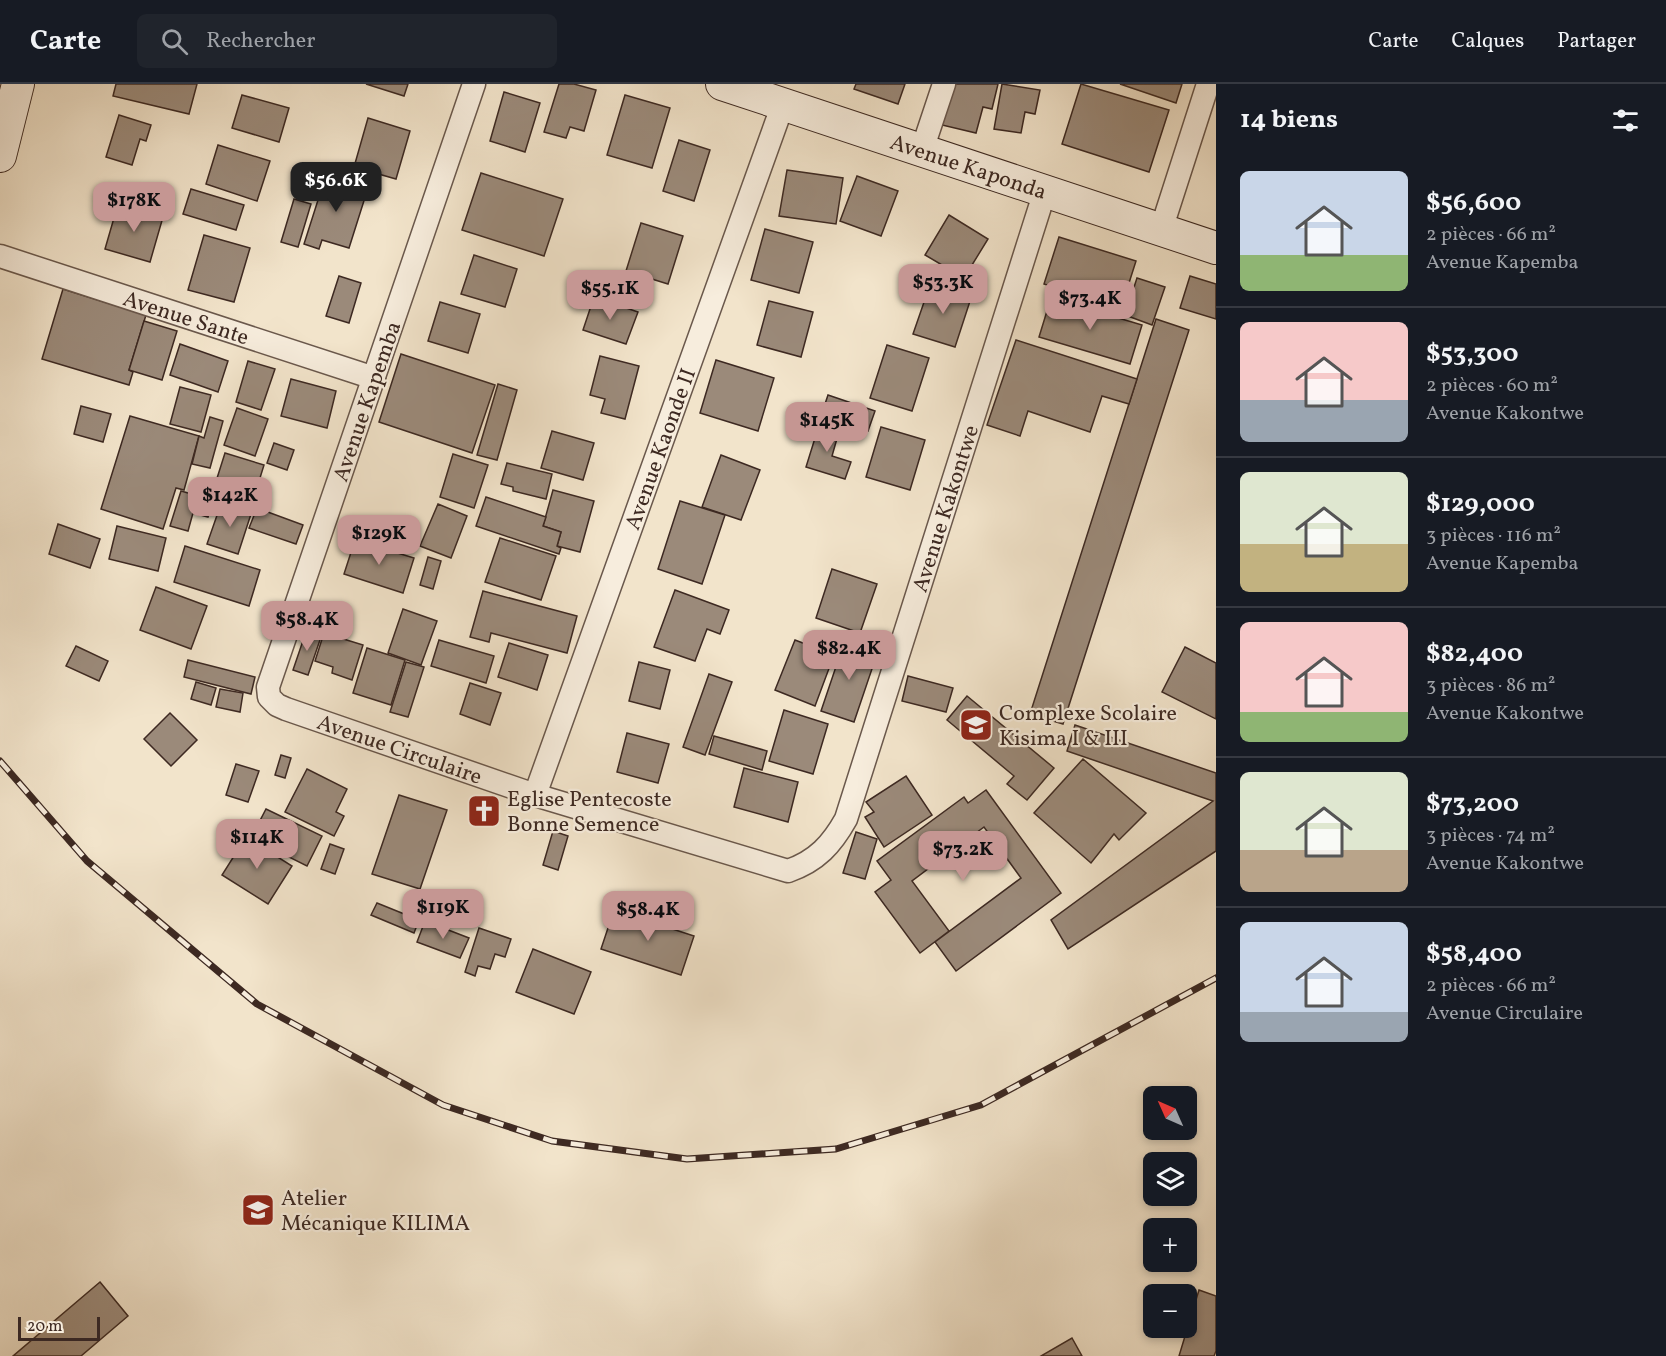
<!DOCTYPE html>
<html lang="fr">
<head>
<meta charset="utf-8">
<style>
	:root { --surface:#171b24; --page:#20242c; --text:#f1f3f6; --muted:#9ea1a6; --line:#363941; --accent:#c59692 }
	body { margin:0; font-family:Vollkorn,serif; background:var(--page); color:var(--text); height:100vh; display:flex; flex-direction:column; font-size:22px; white-space:nowrap }
	* { box-sizing:border-box; margin:0 }
	p { font-size:20px; color:var(--muted) }
	.icon { flex:none; width:33px; height:33px; fill:none; stroke:currentColor; stroke-width:2; stroke-linecap:round; stroke-linejoin:round }
	.map { position:relative; flex:1; overflow:hidden }
	.details { display:flex; flex-direction:column; background:var(--surface); width:450px }
	.details>* { flex:none }
	.needle { width:39px; rotate:315deg }
	.buttons { position:absolute; left:1143px; top:1002px; display:grid; gap:12px }
	.buttons a { display:grid; place-items:center; width:54px; height:54px; border-radius:9px; background:var(--surface); box-shadow:0 3px 9px #0003; font-size:30px }
	.scale { position:absolute; left:18px; bottom:15px; width:82px; box-sizing:border-box; padding-left:6px; border:3px solid #3d2922; border-top:0; font-size:16px; line-height:21px; white-space:nowrap; color:#3d2922; -webkit-text-stroke:4px #f7eddd; paint-order:stroke }
	.price { position:absolute; translate:-50% -51px; padding:0 14px; border-radius:12px; background:var(--accent); color:#111; font-size:20px; line-height:39px; filter:drop-shadow(0 2px 3px #0008) }
	.price::after { content:''; position:absolute; left:50%; top:36px; width:18px; height:14px; margin-left:-9px; background:inherit; clip-path:polygon(0 0,100% 0,50% 100%) }
	.price.active { background:#222; color:#fff }
	ul { padding:0; list-style:none }
	li { display:flex; align-items:center; gap:18px; height:150px; padding:0 24px }
	li+li { border-top:2px solid var(--line) }
	li span { display:grid; place-items:center; flex:none; width:168px; height:120px; border-radius:9px; color:#555 }
	li>.icon { margin-inline-start:auto }
	span .icon { width:72px; height:72px; fill:#fffc; stroke-width:1 }
	li b { font-size:26px }
	h2 { display:flex; justify-content:space-between; align-items:center; height:72px; padding:0 24px; font-size:26px }
	header { display:flex; align-items:center; gap:36px; box-sizing:border-box; height:84px; padding:0 30px; background:var(--surface); border-bottom:2px solid var(--line) }
	header strong { font-size:28px }
	nav { display:flex; gap:33px; margin-inline-start:auto; font-size:21px }
	.search { width:420px; height:54px; background:var(--page); display:flex; align-items:center; gap:15px; box-sizing:border-box; padding:0 21px; border-radius:9px; color:var(--muted); font-size:22px }
	main { display:flex; flex:1; min-height:0 }
	.map>svg:first-child { display:block }
</style>
</head>
<body>
<header>
<strong>Carte</strong>
<div class="search"><svg class="icon" aria-label="search" viewBox="0 0 24 24"><circle cx="10" cy="10" r="6"/><path d="M15 15l6 6"/></svg>Rechercher</div>
<nav><a>Carte</a><a>Calques</a><a>Partager</a></nav>
</header>
<main>
<div class="map">
<svg width="1216" height="1272" viewBox="0 0 1216 1272">
	<rect width="100%" height="100%" fill="#f2e4cb"/>
	<filter id="stains"><feTurbulence type="fractalNoise" baseFrequency=".00333" numOctaves="4"/><feColorMatrix values="0 0 0 0 .2 0 0 0 0 .09 0 0 0 0 .02 0 0 0 .5 -.17"/></filter>
	<radialGradient id="worn" r=".72"><stop offset=".6" stop-color="#630" stop-opacity="0"/><stop offset="1" stop-color="#630" stop-opacity=".3"/></radialGradient>
	<g fill="#9b8a7a" stroke="#3d2922" stroke-width="1.5">
		<path d="M 116,0 L 197,0 L 189,30 L 113,12 Z"/>
		<path d="M 366,0 L 408,0 L 404,12 Z"/>
		<path d="M 559,0 L 574,0 L 596,6 L 584,47 L 570,43 L 566,54 L 544,48 Z"/>
		<path d="M 856,0 L 905,0 L 898,20 L 854,5 Z"/>
		<path d="M 952,0 L 998,0 L 992,25 L 983,23 L 976,49 L 942,41 Z"/>
		<path d="M 1002,0 L 1040,6 L 1035,30 L 1025,28 L 1021,49 L 994,45 Z"/>
		<path d="M 1081,0 L 1169,26 L 1149,88 L 1062,60 Z"/>
		<path d="M 1120,0 L 1182,0 L 1176,19 Z"/>
		<path d="M 504,8 L 540,19 L 525,68 L 490,57 Z"/>
		<path d="M 242,11 L 289,24 L 279,58 L 232,44 Z"/>
		<path d="M 625,11 L 670,24 L 652,84 L 607,71 Z"/>
		<path d="M 119,31 L 151,41 L 146,57 L 140,55 L 132,81 L 106,73 Z"/>
		<path d="M 368,34 L 410,47 L 396,95 L 354,83 Z"/>
		<path d="M 679,56 L 710,66 L 694,117 L 663,107 Z"/>
		<path d="M 218,61 L 270,77 L 257,117 L 206,100 Z"/>
		<path d="M 787,86 L 843,94 L 836,140 L 779,132 Z"/>
		<path d="M 481,89 L 563,115 L 544,172 L 462,146 Z"/>
		<path d="M 326,91 L 368,104 L 349,164 L 322,156 L 319,165 L 304,160 Z"/>
		<path d="M 857,92 L 898,107 L 881,152 L 840,137 Z"/>
		<path d="M 191,105 L 244,121 L 236,146 L 183,130 Z"/>
		<path d="M 294,115 L 311,120 L 298,163 L 281,158 Z"/>
		<path d="M 118,120 L 163,133 L 150,178 L 105,165 Z"/>
		<path d="M 949,131 L 988,155 L 964,194 L 925,171 Z"/>
		<path d="M 641,139 L 683,152 L 668,200 L 626,187 Z"/>
		<path d="M 765,145 L 813,158 L 799,209 L 751,196 Z"/>
		<path d="M 204,151 L 250,164 L 234,218 L 188,206 Z"/>
		<path d="M 1059,153 L 1136,177 L 1121,224 L 1044,200 Z"/>
		<path d="M 474,171 L 517,185 L 505,223 L 461,210 Z"/>
		<path d="M 339,192 L 361,199 L 349,239 L 326,232 Z"/>
		<path d="M 1190,192 L 1216,200 L 1216,235 L 1180,224 Z"/>
		<path d="M 1137,194 L 1165,203 L 1152,241 L 1125,231 Z"/>
		<path d="M 931,198 L 972,211 L 955,263 L 913,250 Z"/>
		<path d="M 63,205 L 146,231 L 129,286 L 133,288 L 129,301 L 42,275 Z"/>
		<path d="M 594,213 L 638,228 L 626,260 L 583,246 Z"/>
		<path d="M 1051,214 L 1142,241 L 1130,280 L 1039,253 Z"/>
		<path d="M 769,217 L 813,228 L 801,273 L 757,261 Z"/>
		<path d="M 440,218 L 480,230 L 468,269 L 428,257 Z"/>
		<path d="M 1156,235 L 1189,246 L 1063,640 L 1030,630 Z"/>
		<path d="M 144,237 L 177,247 L 162,296 L 129,286 Z"/>
		<path d="M 1016,256 L 1137,295 L 1129,320 L 1102,312 L 1090,348 L 1028,327 L 1020,352 L 987,341 Z"/>
		<path d="M 180,260 L 228,277 L 218,308 L 170,291 Z"/>
		<path d="M 887,261 L 929,274 L 912,327 L 870,314 Z"/>
		<path d="M 401,270 L 495,301 L 472,369 L 379,338 Z"/>
		<path d="M 600,272 L 639,282 L 625,335 L 601,329 L 605,315 L 590,311 Z"/>
		<path d="M 716,276 L 774,294 L 758,347 L 700,329 Z"/>
		<path d="M 248,277 L 275,285 L 261,326 L 236,318 Z"/>
		<path d="M 291,295 L 336,307 L 327,344 L 281,332 Z"/>
		<path d="M 498,300 L 517,306 L 497,376 L 477,371 Z"/>
		<path d="M 180,303 L 211,311 L 201,348 L 170,340 Z"/>
		<path d="M 828,311 L 875,327 L 868,347 L 821,332 Z"/>
		<path d="M 81,322 L 111,330 L 103,358 L 74,350 Z"/>
		<path d="M 237,324 L 268,335 L 255,372 L 224,361 Z"/>
		<path d="M 130,332 L 199,352 L 184,406 L 176,404 L 163,445 L 101,425 Z"/>
		<path d="M 210,333 L 223,337 L 210,384 L 192,380 L 199,352 L 204,354 Z"/>
		<path d="M 820,338 L 840,344 L 832,372 L 851,378 L 845,395 L 806,383 Z"/>
		<path d="M 881,343 L 925,356 L 910,406 L 866,393 Z"/>
		<path d="M 552,347 L 594,359 L 583,396 L 541,384 Z"/>
		<path d="M 274,359 L 294,366 L 287,386 L 267,379 Z"/>
		<path d="M 225,369 L 264,381 L 251,423 L 212,410 Z"/>
		<path d="M 453,370 L 488,381 L 474,424 L 440,413 Z"/>
		<path d="M 721,371 L 760,386 L 741,436 L 702,423 Z"/>
		<path d="M 507,379 L 552,390 L 546,415 L 513,407 L 513,403 L 501,400 Z"/>
		<path d="M 553,406 L 594,417 L 580,468 L 557,462 L 561,448 L 543,442 Z"/>
		<path d="M 181,407 L 213,416 L 208,433 L 193,429 L 188,447 L 170,442 Z"/>
		<path d="M 486,413 L 546,433 L 543,442 L 561,448 L 557,462 L 561,464 L 559,470 L 476,442 Z"/>
		<path d="M 222,417 L 252,427 L 238,470 L 207,460 Z"/>
		<path d="M 680,417 L 725,431 L 702,500 L 658,485 Z"/>
		<path d="M 438,420 L 467,432 L 451,474 L 420,462 Z"/>
		<path d="M 257,424 L 303,441 L 296,460 L 249,444 Z"/>
		<path d="M 58,440 L 100,455 L 90,484 L 49,470 Z"/>
		<path d="M 117,442 L 166,454 L 158,487 L 109,475 Z"/>
		<path d="M 500,454 L 556,472 L 541,516 L 485,498 Z"/>
		<path d="M 355,456 L 414,474 L 403,509 L 344,490 Z"/>
		<path d="M 185,462 L 260,486 L 249,522 L 174,498 Z"/>
		<path d="M 428,473 L 441,477 L 433,505 L 420,501 Z"/>
		<path d="M 832,485 L 877,500 L 860,549 L 816,534 Z"/>
		<path d="M 156,503 L 207,522 L 191,565 L 140,546 Z"/>
		<path d="M 675,506 L 729,526 L 720,550 L 707,545 L 695,577 L 654,563 Z"/>
		<path d="M 483,507 L 577,532 L 567,569 L 491,549 L 489,558 L 470,553 Z"/>
		<path d="M 403,525 L 437,537 L 421,581 L 388,569 Z"/>
		<path d="M 307,545 L 322,550 L 308,591 L 293,586 Z"/>
		<path d="M 324,549 L 363,561 L 352,596 L 332,589 L 333,583 L 315,577 Z"/>
		<path d="M 439,556 L 494,572 L 486,599 L 431,582 Z"/>
		<path d="M 795,556 L 834,571 L 815,622 L 775,606 Z"/>
		<path d="M 845,556 L 878,567 L 854,638 L 821,627 Z"/>
		<path d="M 509,559 L 548,571 L 537,606 L 498,593 Z"/>
		<path d="M 76,562 L 108,577 L 99,597 L 66,582 Z"/>
		<path d="M 1185,563 L 1216,579 L 1216,635 L 1162,608 Z"/>
		<path d="M 367,564 L 405,576 L 391,621 L 353,609 Z"/>
		<path d="M 188,576 L 255,593 L 251,610 L 184,593 Z"/>
		<path d="M 406,578 L 424,583 L 408,633 L 390,628 Z"/>
		<path d="M 639,578 L 670,586 L 660,625 L 629,617 Z"/>
		<path d="M 709,590 L 732,598 L 705,671 L 683,663 Z"/>
		<path d="M 908,592 L 953,604 L 946,628 L 902,617 Z"/>
		<path d="M 196,598 L 216,604 L 211,621 L 191,615 Z"/>
		<path d="M 470,599 L 501,609 L 490,641 L 460,630 Z"/>
		<path d="M 220,605 L 243,609 L 240,628 L 216,623 Z"/>
		<path d="M 967,612 L 1054,684 L 1027,716 L 1007,700 L 1014,692 L 947,636 Z"/>
		<path d="M 784,626 L 828,640 L 813,690 L 769,677 Z"/>
		<path d="M 170,629 L 197,656 L 171,682 L 144,655 Z"/>
		<path d="M 1075,641 L 1216,689 L 1216,767 L 1068,865 L 1051,836 L 1213,717 L 1067,667 Z"/>
		<path d="M 627,649 L 669,660 L 658,699 L 617,688 Z"/>
		<path d="M 714,652 L 767,667 L 762,686 L 709,670 Z"/>
		<path d="M 281,671 L 291,674 L 285,694 L 275,691 Z"/>
		<path d="M 1083,675 L 1146,729 L 1119,756 L 1114,750 L 1091,779 L 1034,729 Z"/>
		<path d="M 236,680 L 259,687 L 248,718 L 226,711 Z"/>
		<path d="M 744,684 L 798,698 L 788,738 L 734,723 Z"/>
		<path d="M 307,685 L 347,705 L 336,728 L 344,732 L 334,752 L 285,728 Z"/>
		<path d="M 906,692 L 932,731 L 884,763 L 865,733 L 874,728 L 866,718 Z"/>
		<path d="M 986,706 L 1061,809 L 956,887 L 935,858 L 1021,794 L 984,743 L 912,797 L 949,847 L 920,869 L 875,808 L 891,796 L 877,777 L 964,713 L 968,719 Z"/>
		<path d="M 399,711 L 447,726 L 420,805 L 372,790 Z"/>
		<path d="M 266,725 L 322,752 L 307,782 L 251,754 Z"/>
		<path d="M 553,747 L 568,752 L 558,786 L 543,781 Z"/>
		<path d="M 856,748 L 877,755 L 865,795 L 843,789 Z"/>
		<path d="M 246,753 L 292,782 L 268,820 L 222,791 Z"/>
		<path d="M 330,760 L 344,765 L 335,790 L 321,785 Z"/>
		<path d="M 377,819 L 419,836 L 414,849 L 371,831 Z"/>
		<path d="M 614,826 L 694,852 L 681,891 L 601,865 Z"/>
		<path d="M 425,837 L 469,854 L 460,874 L 417,858 Z"/>
		<path d="M 479,844 L 511,855 L 505,873 L 495,870 L 490,885 L 478,882 L 475,892 L 465,888 Z"/>
		<path d="M 533,865 L 591,888 L 574,930 L 516,908 Z"/>
		<path d="M 100,1198 L 128,1232 L 81,1272 L 13,1272 Z"/>
		<path d="M 1199,1206 L 1216,1212 L 1216,1267 L 1214,1272 L 1179,1272 Z"/>
		<path d="M 1072,1254 L 1082,1272 L 1041,1272 Z"/>
	</g>
	<g fill="none" stroke-linecap="round" stroke-linejoin="round">
		<defs>
			<g id="street">
				<path id="s1" d="M 474,0 L 268,603 L 269,613 L 277,621 L 286,625 L 535,711 L 788,787 C 817,777 832,760 846,735 L 1045,107"/>
				<path d="M 922,66 L 944,0"/>
				<path d="M 1161,146 L 1208,0"/>
				<path id="s2" d="M 0,172 L 374,294"/>
				<path id="s3" d="M 535,711 L 783,20"/>
			</g>
			<g id="secondary">
				<path id="s4" d="M 722,0 L 1216,164"/>
				<path d="M 0,72 L 18,0"/>
			</g>
		</defs>
		<use href="#street" stroke="#6a584c" stroke-width="25"/>
		<use href="#secondary" stroke="#3d2922" stroke-width="34"/>
		<use href="#street" stroke="#f7eddd" stroke-width="22"/>
		<use href="#secondary" stroke="#f7eddd" stroke-width="32"/>
		<defs>
			<path id="rail" d="M 0,677 L 87,777 L 257,920 L 443,1021 L 552,1057 L 687,1075 L 836,1065 L 981,1021 L 1216,894"/>
		</defs>
		<use href="#rail" stroke="#3d2922" stroke-width="7"/>
		<use href="#rail" stroke="#f7eddd" stroke-width="4.5" stroke-dasharray="14" stroke-linecap="butt"/>
	</g>
	<defs>
		<symbol id="school-square" viewBox="-11 -11 22 22"><rect x="-9" y="-9" width="18" height="18" rx="4" fill="#8f2418" stroke="#f7eddd"/><path d="M0-5L7-2L0 1L-7-2ZM-4 1L0 2.5L4 1V4Q0 6-4 4Z" fill="#fff"/></symbol>
		<symbol id="church-square" viewBox="-11 -11 22 22"><rect x="-9" y="-9" width="18" height="18" rx="4" fill="#8f2418" stroke="#f7eddd"/><path d="M-1.2-6h2.4v3.5h3.3v2.4h-3.3V6h-2.4V-.1h-3.3v-2.4h3.3Z" fill="#fff"/></symbol>
	</defs>
	<g fill-rule="evenodd">
		<use href="#school-square" x="957" y="622" width="38" height="38"/>
		<use href="#church-square" x="465" y="708" width="38" height="38"/>
		<use href="#school-square" x="239" y="1107" width="38" height="38"/>
	</g>
	<g text-anchor="middle" stroke-width="4.5" stroke-linejoin="round" paint-order="stroke">
		<g font-size="22" fill="#3d2922" stroke="#f7eddd">
			<text dy="8" stroke="none"><textPath href="#s4" startOffset="260">Avenue Kaponda</textPath></text>
			<text dy="8" stroke="none"><textPath href="#s2" startOffset="196">Avenue Sante</textPath></text>
			<text transform="translate(366 317) rotate(-71)" y="8">Avenue Kapemba</text>
			<text dy="8" stroke="none"><textPath href="#s3" startOffset="368">Avenue Kaonde II</textPath></text>
			<text dy="8" stroke="none"><textPath href="#s1" startOffset="1602">Avenue Kakontwe</textPath></text>
			<text dy="8" stroke="none"><textPath href="#s1" startOffset="789">Avenue Circulaire</textPath></text>
		</g>
		<g font-size="22" fill="#3d2922" stroke="#f7eddd" text-anchor="start">
			<text x="999" y="636">Complexe Scolaire<tspan x="999" dy="25">Kisima I &amp; III</tspan></text>
			<text x="507" y="722">Eglise Pentecoste<tspan x="507" dy="25">Bonne Semence</tspan></text>
			<text x="281" y="1121">Atelier<tspan x="281" dy="25">Mécanique KILIMA</tspan></text>
		</g>
	</g>
	<rect width="100%" height="100%" filter="url(#stains)"/>
	<rect width="100%" height="100%" fill="url(#worn)"/>
</svg>
<div class="buttons">
<a><svg class="needle" viewBox="-14 -14 28 28"><path d="M0-13l5 13h-10z" fill="#e53935"/><path d="M0 13l5-13h-10z" fill="#9ea1a6"/></svg></a>
<a><svg class="icon" aria-label="layers" viewBox="0 0 24 24"><path d="M12 4l9 5-9 5-9-5zM3 14l9 5 9-5"/></svg></a>
<a>+</a>
<a>−</a>
</div>
<div class="scale">20 m</div>
<b class="price active" style="left:336px;top:129px">$56.6K</b>
<b class="price" style="left:134px;top:149px">$178K</b>
<b class="price" style="left:943px;top:231px">$53.3K</b>
<b class="price" style="left:610px;top:237px">$55.1K</b>
<b class="price" style="left:1090px;top:247px">$73.4K</b>
<b class="price" style="left:827px;top:369px">$145K</b>
<b class="price" style="left:230px;top:444px">$142K</b>
<b class="price" style="left:379px;top:482px">$129K</b>
<b class="price" style="left:307px;top:568px">$58.4K</b>
<b class="price" style="left:849px;top:597px">$82.4K</b>
<b class="price" style="left:257px;top:786px">$114K</b>
<b class="price" style="left:963px;top:798px">$73.2K</b>
<b class="price" style="left:443px;top:856px">$119K</b>
<b class="price" style="left:648px;top:858px">$58.4K</b>
</div>
<section class="details">
<h2>14 biens<svg class="icon" aria-label="filters" viewBox="0 0 24 24"><path d="M4 7h16M4 17h16"/><circle cx="9" cy="7" r="2"/><circle cx="15" cy="17" r="2"/></svg></h2>
<ul>
<li><span style="background:linear-gradient(#c9d6e8 70%,#8fb573 0)"><svg class="icon" aria-label="home" viewBox="0 0 24 24"><path d="M3 11l9-7 9 7M6 9v11h12V9"/></svg></span><div><b>$56,600</b><p>2 pièces · 66 m²</p><p>Avenue Kapemba</p></div></li>
<li><span style="background:linear-gradient(#f6c9c9 65%,#9aa5b1 0)"><svg class="icon" aria-label="home" viewBox="0 0 24 24"><path d="M3 11l9-7 9 7M6 9v11h12V9"/></svg></span><div><b>$53,300</b><p>2 pièces · 60 m²</p><p>Avenue Kakontwe</p></div></li>
<li><span style="background:linear-gradient(#dfe7d0 60%,#c2b280 0)"><svg class="icon" aria-label="home" viewBox="0 0 24 24"><path d="M3 11l9-7 9 7M6 9v11h12V9"/></svg></span><div><b>$129,000</b><p>3 pièces · 116 m²</p><p>Avenue Kapemba</p></div></li>
<li><span style="background:linear-gradient(#f6c9c9 75%,#8fb573 0)"><svg class="icon" aria-label="home" viewBox="0 0 24 24"><path d="M3 11l9-7 9 7M6 9v11h12V9"/></svg></span><div><b>$82,400</b><p>3 pièces · 86 m²</p><p>Avenue Kakontwe</p></div></li>
<li><span style="background:linear-gradient(#dfe7d0 65%,#b9a48a 0)"><svg class="icon" aria-label="home" viewBox="0 0 24 24"><path d="M3 11l9-7 9 7M6 9v11h12V9"/></svg></span><div><b>$73,200</b><p>3 pièces · 74 m²</p><p>Avenue Kakontwe</p></div></li>
<li><span style="background:linear-gradient(#c9d6e8 75%,#9aa5b1 0)"><svg class="icon" aria-label="home" viewBox="0 0 24 24"><path d="M3 11l9-7 9 7M6 9v11h12V9"/></svg></span><div><b>$58,400</b><p>2 pièces · 66 m²</p><p>Avenue Circulaire</p></div></li>
</ul>
</section>
</main>
</body>
</html>
